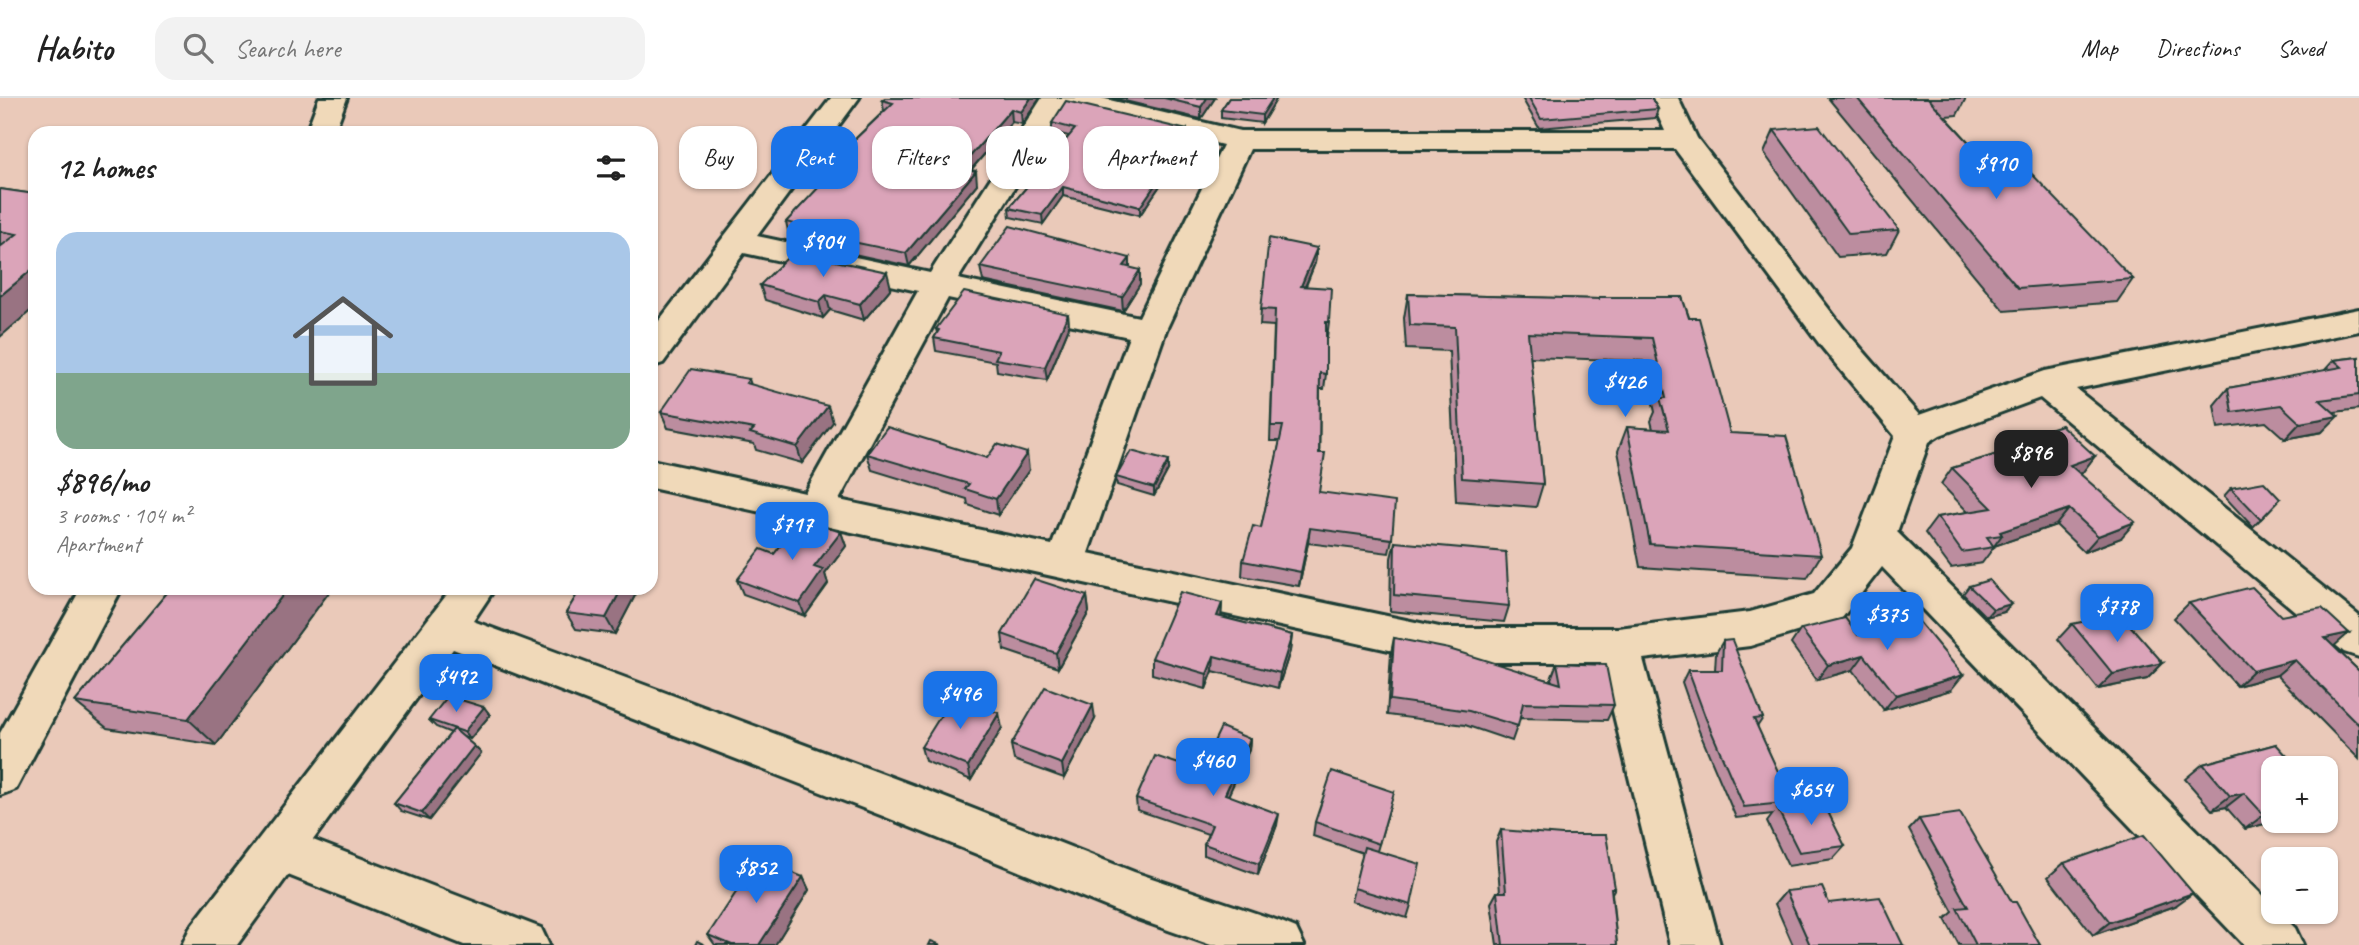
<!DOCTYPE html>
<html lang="en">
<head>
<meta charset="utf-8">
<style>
	:root { --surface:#fff; --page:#f2f2f2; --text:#222; --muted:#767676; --line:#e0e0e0; --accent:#1a73e8 }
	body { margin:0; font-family:Caveat,sans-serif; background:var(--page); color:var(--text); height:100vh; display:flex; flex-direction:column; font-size:26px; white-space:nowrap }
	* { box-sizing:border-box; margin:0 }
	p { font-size:23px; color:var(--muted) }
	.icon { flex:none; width:38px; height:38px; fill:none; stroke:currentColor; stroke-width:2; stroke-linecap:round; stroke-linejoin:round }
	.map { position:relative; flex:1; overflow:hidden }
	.drawer { position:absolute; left:28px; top:28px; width:630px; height:469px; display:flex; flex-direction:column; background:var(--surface); border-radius:21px; box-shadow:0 2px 5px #0004 }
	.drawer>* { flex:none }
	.guide { position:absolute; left:679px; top:28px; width:665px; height:63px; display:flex; gap:14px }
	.buttons { position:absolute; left:2261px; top:658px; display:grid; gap:14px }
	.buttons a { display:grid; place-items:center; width:77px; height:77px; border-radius:14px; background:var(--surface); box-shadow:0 2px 5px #0004; font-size:35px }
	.price { position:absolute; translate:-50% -60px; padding:0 16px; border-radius:14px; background:var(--accent); color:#fff; font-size:23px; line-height:46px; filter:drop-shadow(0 2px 4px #0008) }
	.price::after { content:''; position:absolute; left:50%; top:42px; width:21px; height:16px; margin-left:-10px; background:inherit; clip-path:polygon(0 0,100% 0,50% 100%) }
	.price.active { background:#222; color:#fff }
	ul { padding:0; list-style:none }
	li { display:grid; align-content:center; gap:14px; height:371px; padding:0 28px }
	li span { display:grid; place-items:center; height:217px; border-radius:21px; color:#555 }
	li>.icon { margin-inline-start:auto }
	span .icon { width:126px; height:126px; fill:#fffc; stroke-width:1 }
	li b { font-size:30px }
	h2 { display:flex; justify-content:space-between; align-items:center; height:84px; padding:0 28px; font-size:30px }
	.pill { padding:0 24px; border-radius:21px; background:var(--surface); box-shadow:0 2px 5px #0004; font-size:24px; line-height:63px }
	.pill.active { background:var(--accent); color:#fff }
	header { display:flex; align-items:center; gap:42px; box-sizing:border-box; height:98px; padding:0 35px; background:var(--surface); border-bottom:2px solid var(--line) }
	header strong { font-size:33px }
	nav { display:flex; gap:38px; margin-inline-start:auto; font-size:24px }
	.search { width:490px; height:63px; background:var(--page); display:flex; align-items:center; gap:18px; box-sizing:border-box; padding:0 24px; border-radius:21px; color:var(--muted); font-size:26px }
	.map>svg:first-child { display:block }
</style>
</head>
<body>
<header>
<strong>Habito</strong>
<div class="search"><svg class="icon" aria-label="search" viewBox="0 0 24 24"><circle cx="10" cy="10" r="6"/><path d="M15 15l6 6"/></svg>Search here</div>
<nav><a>Map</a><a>Directions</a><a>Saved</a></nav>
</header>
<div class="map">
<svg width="2359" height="847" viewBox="0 0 2359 847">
	<rect width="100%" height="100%" fill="#eac9b9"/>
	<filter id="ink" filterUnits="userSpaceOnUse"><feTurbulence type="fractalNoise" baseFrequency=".0143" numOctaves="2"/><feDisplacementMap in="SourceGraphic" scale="14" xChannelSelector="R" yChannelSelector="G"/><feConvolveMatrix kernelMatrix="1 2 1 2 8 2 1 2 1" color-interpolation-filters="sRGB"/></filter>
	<g filter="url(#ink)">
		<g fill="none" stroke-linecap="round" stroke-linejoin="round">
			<defs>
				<g id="minor">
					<path d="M 319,0 L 347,0 L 334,35 L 306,35 Z"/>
					<path d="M 831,0 L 859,0 L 757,138 L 930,175 L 1042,0 L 1101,0 L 1240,33 L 1665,33 L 1650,0 L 1678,0 L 1697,40 L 1845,232 L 1919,317 L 2045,273 L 2359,211 L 2359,233 L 2076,291 L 2359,518 L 2359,559 L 2344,554 L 2040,300 L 1940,337 L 1929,344 L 1897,434 L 2273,808 L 2273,814 L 2279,814 L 2295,830 L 2303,847 L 2244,847 L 1882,469 L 1842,520 L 1750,548 L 1643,561 L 1720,847 L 1670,847 L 1601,564 L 1444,564 L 651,390 L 651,362 L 805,395 L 918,193 L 744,155 L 663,265 L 651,269 L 651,233 ZM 1065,8 L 1223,47 L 1139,219 L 958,181 ZM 1250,51 L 1675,51 L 1821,248 L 1895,338 L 1852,450 L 1814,496 L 1750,514 L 1618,530 L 1444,530 L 1088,455 L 1166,232 ZM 948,200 L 1129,239 L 1052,447 L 839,402 Z"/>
					<path d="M 81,490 L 122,490 L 16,691 L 0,697 L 0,635 Z"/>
					<path d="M 452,490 L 495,490 L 473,523 L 915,688 L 1134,774 L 1279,823 L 1296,830 L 1304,847 L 1211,847 L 1134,820 L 883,718 L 453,551 L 313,742 L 541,830 L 549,847 L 464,847 L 288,777 L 237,847 L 182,847 L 190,830 Z"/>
				</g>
			</defs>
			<use href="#minor" stroke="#1f3d34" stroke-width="6"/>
			<use href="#minor" fill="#f0d9b9" fill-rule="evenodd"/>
		</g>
		<g fill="#bc8d9f" stroke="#1f3d34" stroke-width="2">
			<path d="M 885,0 L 1040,0 L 1022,26 L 1012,24 L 971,72 L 977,86 L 909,168 L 794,143 L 792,137 L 789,137 L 786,124 L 831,77 L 828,67 L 884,13 L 882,2 Z"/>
			<path d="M 1112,0 L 1215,0 L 1201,21 Z"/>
			<path d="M 1229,0 L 1277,0 L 1262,25 L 1221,20 L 1221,12 Z"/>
			<path d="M 1522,0 L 1651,0 L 1658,11 L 1655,20 L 1539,30 Z"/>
			<path d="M 1828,0 L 1966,0 L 1957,17 L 1945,18 L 1999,77 L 2133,181 L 2117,204 L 2004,213 Z"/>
			<path d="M 1052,25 L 1187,32 L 1187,41 L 1168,67 L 1168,76 L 1140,117 L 1063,98 L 1043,126 L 1010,119 L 1009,110 L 1069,38 L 1052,34 Z"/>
			<path d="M 1774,32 L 1899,132 L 1887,155 L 1838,159 L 1764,55 Z"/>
			<path d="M 0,91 L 35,96 L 0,239 Z"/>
			<path d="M 1317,150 L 1315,165 L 1306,188 L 1329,224 L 1327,239 L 1326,239 L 1326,276 L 1324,291 L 1320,291 L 1319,395 L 1392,441 L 1389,455 L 1308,445 L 1299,488 L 1242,478 L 1243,463 L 1261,430 L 1280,343 L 1270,343 L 1274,228 L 1260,227 L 1261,211 Z"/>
			<path d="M 1130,160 L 1130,170 L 1140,186 L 1123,213 L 983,183 L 980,169 Z"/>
			<path d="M 760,187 L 891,190 L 864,222 L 830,212 L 823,220 L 765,202 Z"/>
			<path d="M 1408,196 L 1598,201 L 1599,199 L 1682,199 L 1730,335 L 1821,457 L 1807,480 L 1640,469 L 1618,353 L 1627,329 L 1653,331 L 1651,323 L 1655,314 L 1643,263 L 1530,259 L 1543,386 L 1536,409 L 1456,403 L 1449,253 L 1406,251 L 1404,220 Z"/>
			<path d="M 1068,216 L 1069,229 L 1047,282 L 997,273 L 996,264 L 936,253 L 934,240 L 937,235 L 936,231 Z"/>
			<path d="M 2359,259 L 2359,311 L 2335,314 L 2322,334 L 2285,341 L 2266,324 L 2218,330 L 2214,307 L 2228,290 L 2324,273 L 2334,262 Z"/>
			<path d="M 749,281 L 751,287 L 833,324 L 802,365 L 756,352 L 754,346 L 668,330 L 661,314 Z"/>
			<path d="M 2012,343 L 2095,358 L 2082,375 L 2080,375 L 2121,440 L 2084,454 L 2056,427 L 1994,448 L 1994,449 L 1982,465 L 1951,470 L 1925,435 L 1937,419 L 1968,414 L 1941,386 L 1952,370 L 2004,354 Z"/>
			<path d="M 867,356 L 987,360 L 1029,372 L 998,417 L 968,407 L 967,401 L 872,372 Z"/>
			<path d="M 1168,372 L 1154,398 L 1117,387 L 1116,379 Z"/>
			<path d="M 2231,390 L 2280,401 L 2253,429 L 2224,398 Z"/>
			<path d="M 841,434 L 846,448 L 825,476 L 828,486 L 805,518 L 743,496 L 737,482 L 774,456 Z"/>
			<path d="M 1395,444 L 1509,508 L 1504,524 L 1390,513 L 1391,460 Z"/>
			<path d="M 1969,488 L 2004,514 L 1986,519 L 1963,496 Z"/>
			<path d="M 171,490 L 332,490 L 216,647 L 107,630 L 75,604 Z"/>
			<path d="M 581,490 L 639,490 L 615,536 L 576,531 L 566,515 Z"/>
			<path d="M 1087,498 L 1089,514 L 1058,570 L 1004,552 L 1002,536 Z"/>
			<path d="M 1222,505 L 1221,519 L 1292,537 L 1290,553 L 1278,590 L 1213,573 L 1206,591 L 1152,576 L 1152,560 Z"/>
			<path d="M 2189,505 L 2281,518 L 2333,548 L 2359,573 L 2359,661 L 2277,577 L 2237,588 L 2174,520 Z"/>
			<path d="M 2072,526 L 2163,565 L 2147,581 L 2098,591 L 2058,541 Z"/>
			<path d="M 1801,531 L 1858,537 L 1951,592 L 1884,612 L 1853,572 L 1817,582 L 1791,546 Z"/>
			<path d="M 1394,540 L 1552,583 L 1551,581 L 1557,565 L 1614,607 L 1607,622 L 1520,620 L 1512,643 L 1465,627 L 1387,617 L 1391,555 Z"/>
			<path d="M 1723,543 L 1763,620 L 1757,629 L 1792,704 L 1788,709 L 1845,748 L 1833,761 L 1788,768 L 1767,724 L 1773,716 L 1736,720 L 1699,633 L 1682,584 L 1688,572 L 1715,572 L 1716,555 Z"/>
			<path d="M 484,609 L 490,617 L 470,641 L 463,639 L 474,648 L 481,655 L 429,722 L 401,713 L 394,705 L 451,635 L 436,629 L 429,622 Z"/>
			<path d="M 1095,621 L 1064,680 L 1014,662 L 1011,647 Z"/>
			<path d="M 1002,630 L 971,682 L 925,663 L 921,649 Z"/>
			<path d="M 1250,641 L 1249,652 L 1228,697 L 1277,727 L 1258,777 L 1204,757 L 1204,746 L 1208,736 L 1137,712 L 1136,701 L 1200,673 Z"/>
			<path d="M 2276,646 L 2273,723 L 2276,723 L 2245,731 L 2226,709 L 2212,712 L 2185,681 L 2203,666 Z"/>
			<path d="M 1394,694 L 1377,753 L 1411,807 L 1407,820 L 1351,803 L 1363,755 L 1313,738 L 1315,724 Z"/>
			<path d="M 1919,721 L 2012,804 L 2040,847 L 1959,847 L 1945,821 L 1953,814 L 1909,732 Z"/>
			<path d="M 1501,732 L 1615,790 L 1612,795 L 1617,847 L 1497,847 L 1491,805 L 1497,794 L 1500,794 L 1496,744 Z"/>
			<path d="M 2064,765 L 2175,808 L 2093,837 L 2048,779 Z"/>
			<path d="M 803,779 L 809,792 L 775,847 L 715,847 L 708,837 Z"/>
			<path d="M 1786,793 L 1829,805 L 1903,847 L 1793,847 L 1775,806 Z"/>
		</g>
		<g fill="#997382" stroke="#1f3d34" stroke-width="2">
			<path d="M 1031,0 L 1040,0 L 1022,26 L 1021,14 Z"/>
			<path d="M 1207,0 L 1215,0 L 1201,21 L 1201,9 Z"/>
			<path d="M 1273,0 L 1277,0 L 1262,25 L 1262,17 Z"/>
			<path d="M 1011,11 L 1012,24 L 962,82 L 960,70 Z"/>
			<path d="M 1187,32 L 1187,41 L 1163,75 L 1163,66 Z"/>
			<path d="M 1168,68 L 1168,76 L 1140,117 L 1140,109 Z"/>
			<path d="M 976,73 L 977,86 L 909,168 L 906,155 Z"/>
			<path d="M 1063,89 L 1063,98 L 1043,126 L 1042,117 Z"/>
			<path d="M 1317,150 L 1315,165 L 1299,203 L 1301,188 Z"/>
			<path d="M 1130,160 L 1130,174 L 1124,168 Z"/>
			<path d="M 35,169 L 35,209 L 0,239 L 0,198 Z"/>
			<path d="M 1140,172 L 1140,186 L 1123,213 L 1122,199 Z"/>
			<path d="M 887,174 L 891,190 L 864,222 L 860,206 Z"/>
			<path d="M 826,197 L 830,212 L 823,220 L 819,204 Z"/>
			<path d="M 1068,216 L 1069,229 L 1047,282 L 1045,269 Z"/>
			<path d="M 828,308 L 833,324 L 802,365 L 797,349 Z"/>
			<path d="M 2338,318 L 2322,334 L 2285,341 L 2300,325 Z"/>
			<path d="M 1027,355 L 1029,372 L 998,417 L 996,401 Z"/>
			<path d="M 2095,358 L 2082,375 L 2058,383 L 2070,367 Z"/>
			<path d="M 1168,363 L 1168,372 L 1154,398 L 1154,390 Z"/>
			<path d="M 2069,411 L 2056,427 L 1994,448 L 2002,437 L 2000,434 Z"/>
			<path d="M 2135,424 L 2121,440 L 2084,454 L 2098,438 Z"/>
			<path d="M 1310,430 L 1308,445 L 1299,488 L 1301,474 Z"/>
			<path d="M 841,434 L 846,448 L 825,476 L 828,486 L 805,518 L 800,505 L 814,469 Z"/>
			<path d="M 288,490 L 332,490 L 216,647 L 188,621 Z"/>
			<path d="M 622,490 L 639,490 L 615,536 L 606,520 Z"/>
			<path d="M 1087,498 L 1089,514 L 1058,570 L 1056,555 Z"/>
			<path d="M 1222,505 L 1221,521 L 1217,518 Z"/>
			<path d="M 2011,506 L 2004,514 L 1986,519 L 1993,511 Z"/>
			<path d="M 2349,535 L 2332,550 L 2325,540 Z"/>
			<path d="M 1292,537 L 1290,553 L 1278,590 L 1280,575 Z"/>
			<path d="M 1864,557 L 1853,572 L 1817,582 L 1828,567 Z"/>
			<path d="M 1214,558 L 1213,573 L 1206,591 L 1207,576 Z"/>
			<path d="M 2295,562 L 2277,577 L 2237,588 L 2253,573 Z"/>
			<path d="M 2163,565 L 2147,581 L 2098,591 L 2113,576 Z"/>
			<path d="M 1963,577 L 1951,592 L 1884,612 L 1896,597 Z"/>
			<path d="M 1093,607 L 1095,621 L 1064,680 L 1062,666 Z"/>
			<path d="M 484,609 L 490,617 L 470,641 L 464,634 Z"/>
			<path d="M 999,615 L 1002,630 L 971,682 L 968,668 Z"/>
			<path d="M 1250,641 L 1249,652 L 1224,707 L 1225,696 Z"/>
			<path d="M 474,648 L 481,655 L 429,722 L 422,715 Z"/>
			<path d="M 2244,695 L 2226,709 L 2212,712 L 2230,698 Z"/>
			<path d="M 2273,715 L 2273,723 L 2276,723 L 2245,731 L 2264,717 Z"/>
			<path d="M 1279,716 L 1277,727 L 1258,777 L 1259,766 Z"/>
			<path d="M 803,779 L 809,792 L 775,847 L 759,847 Z"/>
			<path d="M 2193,795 L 2175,808 L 2093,837 L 2110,824 Z"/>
		</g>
		<g fill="#dba4b9" stroke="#1f3d34" stroke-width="2">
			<path d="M 885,0 L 1031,0 L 1021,14 L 1011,11 L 960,70 L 976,73 L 906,155 L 790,131 L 794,126 L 786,124 L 838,69 L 828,67 L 893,5 L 882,2 Z"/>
			<path d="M 1164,0 L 1207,0 L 1201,9 Z"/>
			<path d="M 1229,0 L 1273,0 L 1262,17 L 1221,12 Z"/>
			<path d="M 1529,0 L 1651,0 L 1658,11 L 1541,21 Z"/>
			<path d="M 1857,0 L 1928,0 L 1999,77 L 2030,74 L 2133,181 L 2018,190 Z"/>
			<path d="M 1066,3 L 1187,32 L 1163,66 L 1168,68 L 1140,109 L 1063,89 L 1042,117 L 1009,110 L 1075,31 L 1052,25 Z"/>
			<path d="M 1819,28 L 1899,132 L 1849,136 L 1774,32 Z"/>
			<path d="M 0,91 L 35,96 L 35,169 L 0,198 L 0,149 L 17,136 L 0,133 Z"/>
			<path d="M 1010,128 L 1130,160 L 1124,168 L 1140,172 L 1122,199 L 980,169 Z"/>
			<path d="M 1269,140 L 1317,150 L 1301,188 L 1331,190 L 1329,224 L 1326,224 L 1326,276 L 1320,275 L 1319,355 L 1325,355 L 1319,394 L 1395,404 L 1392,441 L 1310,430 L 1301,474 L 1243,463 L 1253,428 L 1261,430 L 1283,328 L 1271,328 L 1275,212 L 1261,211 Z"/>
			<path d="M 793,154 L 887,174 L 860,206 L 826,197 L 819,204 L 760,187 Z"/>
			<path d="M 964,194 L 1068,216 L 1045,269 L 995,261 L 999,253 L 934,240 L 939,232 L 936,231 Z"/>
			<path d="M 1408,196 L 1599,201 L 1599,199 L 1682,199 L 1689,220 L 1699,220 L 1730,335 L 1786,338 L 1821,457 L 1650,446 L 1627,329 L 1669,332 L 1660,300 L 1666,300 L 1652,240 L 1528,235 L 1543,386 L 1462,380 L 1455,229 L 1410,227 Z"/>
			<path d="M 2359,259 L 2359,297 L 2320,302 L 2338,318 L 2300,325 L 2281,307 L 2232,314 L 2228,290 L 2342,269 L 2334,262 Z"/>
			<path d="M 691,271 L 749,281 L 746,285 L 828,308 L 797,349 L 750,335 L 754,331 L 661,314 Z"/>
			<path d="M 2061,327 L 2095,358 L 2070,367 L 2135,424 L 2098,438 L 2069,411 L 2000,434 L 2002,437 L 1987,439 L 1994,449 L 1962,454 L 1937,419 L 1992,410 L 1952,370 L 2020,349 L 2012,343 Z"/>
			<path d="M 887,329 L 987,360 L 997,346 L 1027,355 L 996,401 L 965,391 L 969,386 L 867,356 Z"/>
			<path d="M 1131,353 L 1168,363 L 1154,390 L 1116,379 Z"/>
			<path d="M 2264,384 L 2280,401 L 2261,421 L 2231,390 Z"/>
			<path d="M 801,421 L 841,434 L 814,469 L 823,472 L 800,505 L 737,482 L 761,451 L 774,456 Z"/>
			<path d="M 1395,444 L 1506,454 L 1509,508 L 1394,497 Z"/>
			<path d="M 1034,481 L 1087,498 L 1056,555 L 1002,536 Z"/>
			<path d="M 1989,482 L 2011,506 L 1993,511 L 1969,488 Z"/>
			<path d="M 2252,489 L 2281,518 L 2322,510 L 2349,535 L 2325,540 L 2359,573 L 2359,627 L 2295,562 L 2253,573 L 2189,505 Z"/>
			<path d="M 171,490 L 288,490 L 188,621 L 75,604 Z"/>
			<path d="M 581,490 L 622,490 L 606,520 L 566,515 Z"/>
			<path d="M 1180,494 L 1222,505 L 1217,518 L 1292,537 L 1280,575 L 1214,558 L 1207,576 L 1152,560 Z"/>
			<path d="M 2120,516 L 2163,565 L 2113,576 L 2072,526 Z"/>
			<path d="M 1915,519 L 1963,577 L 1896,597 L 1864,557 L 1828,567 L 1801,531 L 1845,520 L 1858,537 Z"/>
			<path d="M 1394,540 L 1449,551 L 1561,586 L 1557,565 L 1606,567 L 1614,607 L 1523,605 L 1518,628 L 1469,613 L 1390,602 Z"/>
			<path d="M 1732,542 L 1763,620 L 1754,621 L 1792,704 L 1744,709 L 1706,621 L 1688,572 L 1722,572 L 1723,543 Z"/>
			<path d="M 1045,589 L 1093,607 L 1062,666 L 1011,647 Z"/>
			<path d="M 448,598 L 484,609 L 464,634 L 429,622 Z"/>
			<path d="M 953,598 L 999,615 L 968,668 L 921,649 Z"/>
			<path d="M 1221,629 L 1250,641 L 1225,696 L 1279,716 L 1259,766 L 1204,746 L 1212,727 L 1136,701 L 1155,658 L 1200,673 Z"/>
			<path d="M 454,631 L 474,648 L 422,715 L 394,705 Z"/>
			<path d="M 2276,646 L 2298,670 L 2273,670 L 2273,715 L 2264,717 L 2244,695 L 2230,698 L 2203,666 Z"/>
			<path d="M 1332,673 L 1394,694 L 1379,746 L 1315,724 Z"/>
			<path d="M 1823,704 L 1845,748 L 1799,754 L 1777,710 Z"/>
			<path d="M 1960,715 L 2012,804 L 2016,804 L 2040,847 L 1976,847 L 1957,810 L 1968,809 L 1919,721 Z"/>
			<path d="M 1501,732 L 1562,737 L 1606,737 L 1615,790 L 1611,790 L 1617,847 L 1503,847 L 1497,794 L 1506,794 Z"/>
			<path d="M 2144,737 L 2193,795 L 2110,824 L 2064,765 Z"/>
			<path d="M 1364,749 L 1420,766 L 1411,807 L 1354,790 Z"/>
			<path d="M 758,761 L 803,779 L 759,847 L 732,847 L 708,837 Z"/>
			<path d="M 1822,789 L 1829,805 L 1880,799 L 1903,847 L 1810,847 L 1786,793 Z"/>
			<path d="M 697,843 L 705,847 L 695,847 Z"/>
			<path d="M 931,843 L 941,847 L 929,847 Z"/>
		</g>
	</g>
</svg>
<div class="buttons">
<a>+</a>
<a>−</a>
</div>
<b class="price" style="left:1996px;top:103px">$910</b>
<b class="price" style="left:823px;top:181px">$904</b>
<b class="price" style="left:1625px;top:321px">$426</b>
<b class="price active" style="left:2031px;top:392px">$896</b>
<b class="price" style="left:792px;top:464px">$717</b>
<b class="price" style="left:2117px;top:546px">$778</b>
<b class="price" style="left:1887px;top:554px">$375</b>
<b class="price" style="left:456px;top:616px">$492</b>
<b class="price" style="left:960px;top:633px">$496</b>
<b class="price" style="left:1213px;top:700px">$460</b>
<b class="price" style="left:1811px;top:729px">$654</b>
<b class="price" style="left:756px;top:807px">$852</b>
<div class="guide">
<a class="pill">Buy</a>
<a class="pill active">Rent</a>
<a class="pill">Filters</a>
<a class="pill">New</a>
<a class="pill">Apartment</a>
</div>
<section class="drawer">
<h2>12 homes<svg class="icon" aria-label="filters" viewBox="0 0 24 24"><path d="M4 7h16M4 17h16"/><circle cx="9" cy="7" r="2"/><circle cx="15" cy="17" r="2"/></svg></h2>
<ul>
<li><span style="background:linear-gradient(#a9c7e8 65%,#7fa58c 0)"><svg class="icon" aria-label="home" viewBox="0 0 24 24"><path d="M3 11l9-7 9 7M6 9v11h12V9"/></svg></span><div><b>$896/mo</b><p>3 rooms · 104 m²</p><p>Apartment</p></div></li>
</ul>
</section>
</div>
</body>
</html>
